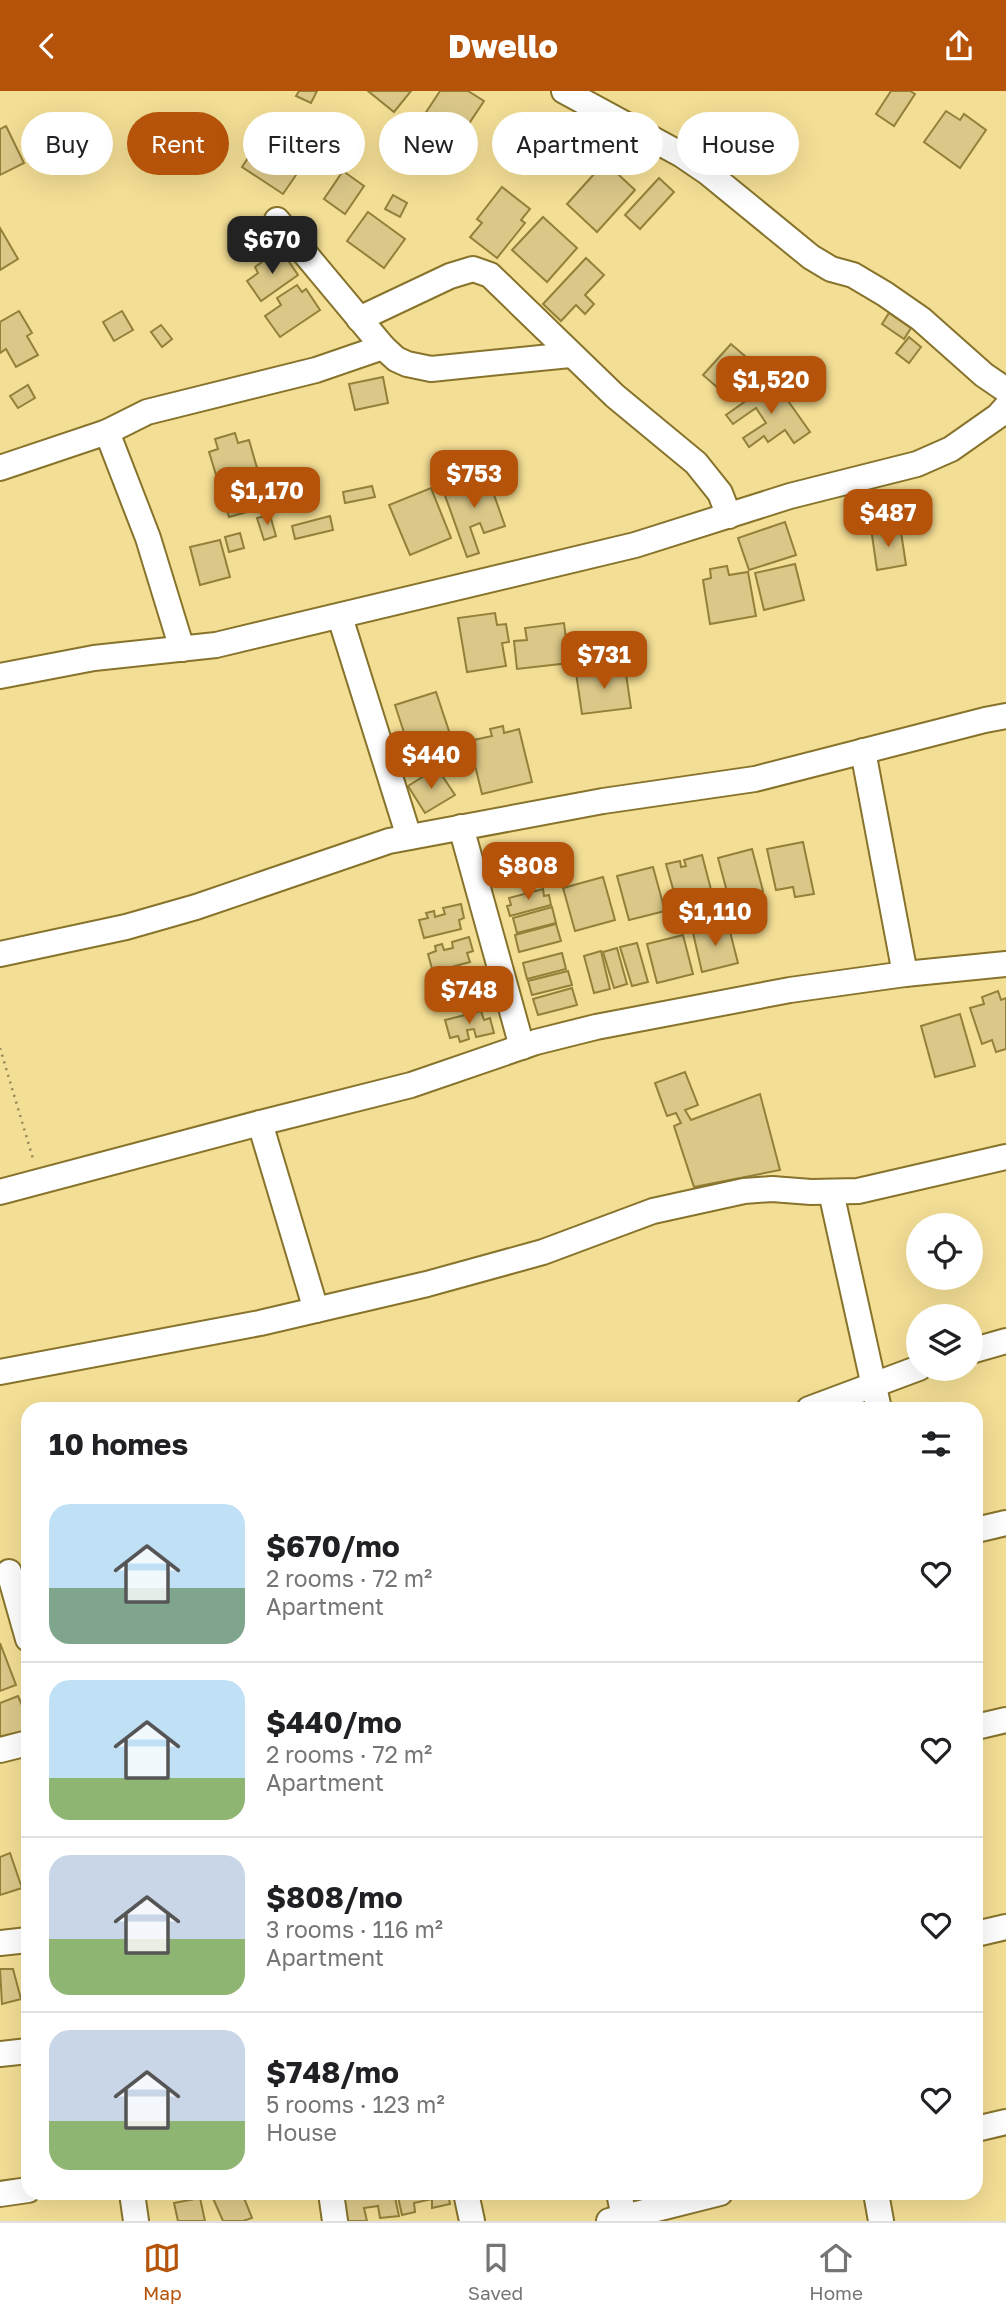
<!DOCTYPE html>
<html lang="en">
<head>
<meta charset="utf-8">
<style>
	:root { --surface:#fff; --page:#f6f6f6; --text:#202124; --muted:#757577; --line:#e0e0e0; --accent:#b45309 }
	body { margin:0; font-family:"Golos Text",sans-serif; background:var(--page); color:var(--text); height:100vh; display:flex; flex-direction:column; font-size:26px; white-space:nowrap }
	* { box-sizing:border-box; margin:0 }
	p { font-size:23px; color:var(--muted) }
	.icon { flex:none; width:38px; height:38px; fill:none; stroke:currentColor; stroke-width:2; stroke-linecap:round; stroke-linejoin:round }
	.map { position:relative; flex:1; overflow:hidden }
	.drawer { position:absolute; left:21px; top:1311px; width:962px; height:798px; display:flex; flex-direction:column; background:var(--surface); border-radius:21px; box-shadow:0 7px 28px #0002 }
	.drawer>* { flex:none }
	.hud { position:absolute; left:21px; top:21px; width:964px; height:63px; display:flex; gap:14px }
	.controls { position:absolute; left:906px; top:1122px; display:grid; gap:14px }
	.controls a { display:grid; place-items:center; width:77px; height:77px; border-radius:50%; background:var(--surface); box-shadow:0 7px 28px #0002; font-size:35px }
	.price { position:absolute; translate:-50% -60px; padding:0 16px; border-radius:14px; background:var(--accent); color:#fff; font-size:23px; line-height:46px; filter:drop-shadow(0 2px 4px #0008) }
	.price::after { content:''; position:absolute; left:50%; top:42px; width:21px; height:16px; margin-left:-10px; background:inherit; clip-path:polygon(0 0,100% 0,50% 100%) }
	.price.active { background:#222; color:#fff }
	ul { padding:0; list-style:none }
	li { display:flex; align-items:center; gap:21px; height:175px; padding:0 28px }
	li+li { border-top:2px solid var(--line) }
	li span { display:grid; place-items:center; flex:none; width:196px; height:140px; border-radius:21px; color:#555 }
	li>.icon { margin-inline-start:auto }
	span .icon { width:84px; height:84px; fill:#fffc; stroke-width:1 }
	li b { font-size:30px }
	h2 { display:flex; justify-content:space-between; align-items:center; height:84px; padding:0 28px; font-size:30px }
	.pill { padding:0 24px; border-radius:32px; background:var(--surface); box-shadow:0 7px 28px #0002; font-size:24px; line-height:63px }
	.pill.active { background:var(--accent); color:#fff }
	header { display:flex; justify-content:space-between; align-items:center; height:91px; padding:0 28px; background:var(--accent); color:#fff; font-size:32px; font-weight:800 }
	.dock { display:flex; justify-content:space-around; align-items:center; height:98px; border-top:2px solid var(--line); background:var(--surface); font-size:19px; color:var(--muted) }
	.dock a { display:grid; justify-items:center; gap:4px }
	.dock .active { color:var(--accent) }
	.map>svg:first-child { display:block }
</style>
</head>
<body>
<header><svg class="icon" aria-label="back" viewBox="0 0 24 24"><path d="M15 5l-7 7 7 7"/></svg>Dwello<svg class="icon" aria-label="share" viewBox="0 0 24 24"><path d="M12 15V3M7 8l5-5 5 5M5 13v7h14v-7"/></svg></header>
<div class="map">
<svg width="1006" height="2130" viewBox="0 0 1006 2130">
	<rect width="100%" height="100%" fill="#f3de95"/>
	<g fill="#dbc889" stroke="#948039" stroke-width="2">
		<path d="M 299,0 L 317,0 L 311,12 L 296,5 Z"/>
		<path d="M 368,0 L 411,0 L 394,21 Z"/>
		<path d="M 440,0 L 468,0 L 484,10 L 452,58 L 417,35 Z"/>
		<path d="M 891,0 L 910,0 L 915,3 L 894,35 L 876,23 Z"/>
		<path d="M 946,20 L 960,29 L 964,23 L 986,39 L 960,77 L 924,51 Z"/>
		<path d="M 6,35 L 24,72 L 0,84 L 0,38 Z"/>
		<path d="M 266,40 L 276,47 L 281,40 L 292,47 L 287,55 L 307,68 L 283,103 L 242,76 Z"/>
		<path d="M 605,71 L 635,99 L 597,141 L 567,113 Z"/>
		<path d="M 343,80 L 364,95 L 345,123 L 324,108 Z"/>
		<path d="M 659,87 L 674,101 L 640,138 L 625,124 Z"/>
		<path d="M 502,96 L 530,118 L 521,129 L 525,132 L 497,167 L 470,146 L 482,132 L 477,128 Z"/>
		<path d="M 393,104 L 407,112 L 400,126 L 385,118 Z"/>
		<path d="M 368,121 L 405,148 L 384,177 L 347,150 Z"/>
		<path d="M 543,126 L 577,157 L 547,191 L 512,159 Z"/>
		<path d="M 0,137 L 18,168 L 0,179 Z"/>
		<path d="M 276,161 L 281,168 L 285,165 L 298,184 L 261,210 L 247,190 L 258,182 L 255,176 Z"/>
		<path d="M 586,167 L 604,184 L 585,204 L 594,213 L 585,223 L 576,214 L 561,230 L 543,213 Z"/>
		<path d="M 297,194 L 302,201 L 306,198 L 320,219 L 280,246 L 265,225 L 281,214 L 277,207 Z"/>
		<path d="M 19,220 L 32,242 L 27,245 L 38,264 L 16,276 L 6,258 L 0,262 L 0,231 Z"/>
		<path d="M 122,220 L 133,239 L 114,250 L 103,231 Z"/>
		<path d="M 889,222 L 911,237 L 904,248 L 882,233 Z"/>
		<path d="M 161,234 L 172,248 L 162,256 L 151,241 Z"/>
		<path d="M 909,246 L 921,256 L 909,272 L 896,262 Z"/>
		<path d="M 731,253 L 760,278 L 733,310 L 703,284 Z"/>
		<path d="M 803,273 L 817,293 L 796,308 L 782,288 Z"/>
		<path d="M 383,286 L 388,312 L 355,319 L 349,293 Z"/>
		<path d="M 774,290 L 810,341 L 794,352 L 785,339 L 768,351 L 764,345 L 749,356 L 743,347 L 766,332 L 756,317 L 733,333 L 726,324 Z"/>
		<path d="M 28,294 L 35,307 L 18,317 L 10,305 Z"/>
		<path d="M 235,342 L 238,352 L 249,349 L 268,415 L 229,426 L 209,361 L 218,358 L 215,348 Z"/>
		<path d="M 487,384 L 505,435 L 484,442 L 480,432 L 470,436 L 479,462 L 467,466 L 443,399 Z"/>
		<path d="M 372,395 L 375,406 L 345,412 L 343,401 Z"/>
		<path d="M 431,397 L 451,447 L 410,464 L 389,414 Z"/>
		<path d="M 270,424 L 276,445 L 264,449 L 257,427 Z"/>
		<path d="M 330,425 L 333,439 L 295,448 L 292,435 Z"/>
		<path d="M 785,431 L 796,464 L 749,479 L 738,447 Z"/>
		<path d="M 887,435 L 888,443 L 901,441 L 906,474 L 877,479 L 871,437 Z"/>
		<path d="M 240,442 L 244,457 L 229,461 L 225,446 Z"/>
		<path d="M 220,449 L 230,486 L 200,494 L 190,456 Z"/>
		<path d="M 795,473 L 804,509 L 764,519 L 755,482 Z"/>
		<path d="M 727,475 L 729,484 L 748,481 L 756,525 L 710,533 L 703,489 L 711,487 L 710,478 Z"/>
		<path d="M 495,522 L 497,534 L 506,533 L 509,551 L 502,552 L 506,575 L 467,581 L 458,527 Z"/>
		<path d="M 564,532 L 569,572 L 517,578 L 514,550 L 527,549 L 525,537 Z"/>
		<path d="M 625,576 L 631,617 L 582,623 L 576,582 Z"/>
		<path d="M 436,601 L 454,655 L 413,669 L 395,614 Z"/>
		<path d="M 503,635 L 504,642 L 519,638 L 532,691 L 482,703 L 469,650 L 492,645 L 490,638 Z"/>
		<path d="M 437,677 L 455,704 L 425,722 L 408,695 Z"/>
		<path d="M 803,751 L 814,803 L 795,806 L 793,796 L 776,799 L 767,758 Z"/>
		<path d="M 752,758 L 763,800 L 729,808 L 718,767 Z"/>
		<path d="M 702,764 L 714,810 L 679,819 L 666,773 L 680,770 L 681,776 L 686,775 L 684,769 Z"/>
		<path d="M 653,776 L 665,820 L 629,829 L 617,785 Z"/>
		<path d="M 603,786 L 615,829 L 575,840 L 563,797 Z"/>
		<path d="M 543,798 L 544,805 L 549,804 L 551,814 L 510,825 L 507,815 L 511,814 L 509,807 Z"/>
		<path d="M 461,813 L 464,827 L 459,829 L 461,838 L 424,847 L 419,829 L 428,827 L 426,822 L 434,820 L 435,826 L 445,823 L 443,817 Z"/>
		<path d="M 552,816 L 556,832 L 517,842 L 513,827 Z"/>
		<path d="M 556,833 L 561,850 L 519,861 L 515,844 Z"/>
		<path d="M 728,833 L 738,872 L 702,881 L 693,842 Z"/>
		<path d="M 683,844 L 693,883 L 657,892 L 647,853 Z"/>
		<path d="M 469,846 L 473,860 L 467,862 L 470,871 L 433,881 L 428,863 L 436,860 L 435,855 L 442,853 L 444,859 L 453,857 L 452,851 Z"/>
		<path d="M 637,852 L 648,891 L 632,895 L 620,856 Z"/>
		<path d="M 617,857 L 627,893 L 614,897 L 603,861 Z"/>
		<path d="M 601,860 L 610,898 L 594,902 L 584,865 Z"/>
		<path d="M 562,862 L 566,878 L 527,888 L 523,872 Z"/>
		<path d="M 478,880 L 481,894 L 476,895 L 478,904 L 442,914 L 437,896 L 445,894 L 443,889 L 451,887 L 453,893 L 462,890 L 460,884 Z"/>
		<path d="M 568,880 L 572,894 L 532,904 L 528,890 Z"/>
		<path d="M 572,897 L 577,914 L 538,924 L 533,908 Z"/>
		<path d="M 998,900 L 1001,909 L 1006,907 L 1006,958 L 996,961 L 992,949 L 982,953 L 970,917 L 984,913 L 982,906 Z"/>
		<path d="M 481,920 L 484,929 L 490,927 L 494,942 L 476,946 L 474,938 L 467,939 L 469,948 L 460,951 L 458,945 L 450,947 L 445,929 Z"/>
		<path d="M 960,923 L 975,975 L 935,986 L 921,935 Z"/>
		<path d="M 685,981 L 698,1014 L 685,1019 L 691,1029 L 760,1003 L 780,1079 L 694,1096 L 674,1035 L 681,1032 L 676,1022 L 667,1025 L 655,992 Z"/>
		<path d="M 0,1552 L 16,1594 L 0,1600 Z"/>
		<path d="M 18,1605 L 28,1628 L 28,1643 L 0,1655 L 0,1612 Z"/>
		<path d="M 10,1762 L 22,1797 L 0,1804 L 0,1766 Z"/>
		<path d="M 0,1878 L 13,1878 L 21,1908 L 2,1913 Z"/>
		<path d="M 220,2102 L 242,2102 L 252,2127 L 243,2130 L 223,2130 L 212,2105 Z"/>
		<path d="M 342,2102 L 394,2102 L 399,2125 L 380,2127 L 378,2115 L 364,2117 L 367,2130 L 348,2130 Z"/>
		<path d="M 397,2102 L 448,2102 L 450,2113 L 432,2117 L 432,2108 L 414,2112 L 415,2121 L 402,2124 Z"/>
		<path d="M 200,2107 L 205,2130 L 178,2130 L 174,2112 Z"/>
	</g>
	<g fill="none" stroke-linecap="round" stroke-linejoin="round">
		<defs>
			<g id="minor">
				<path d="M 564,0 L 682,64 L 707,81 L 811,166 L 831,178 L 853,184 L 885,203 L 921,228 L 984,284 L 1006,299"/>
				<path d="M 277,129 L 383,256 L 396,268 L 407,273 L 431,278 L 570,264"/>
				<path d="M 359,228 L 450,185 L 473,178 L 490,184 L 615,305 L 696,372 L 720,402 L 729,425"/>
				<path d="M 107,341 L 148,447 L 182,558"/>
				<path d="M 0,377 L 107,341 L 147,321 L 316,279 L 383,256"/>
				<path d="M 340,526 L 409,746"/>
				<path d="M 0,585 L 94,567 L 216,554 L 635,454 L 790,405 L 917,373 L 951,358 L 998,325 L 1006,316"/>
				<path d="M 863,660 L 905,883"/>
				<path d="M 461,736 L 522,956"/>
				<path d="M 0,863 L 126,836 L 196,816 L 389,750 L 603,710 L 755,688 L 985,629 L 1006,625"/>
				<path d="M 260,1032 L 316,1219"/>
				<path d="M 0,1101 L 260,1032 L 411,994 L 536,951 L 596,936 L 790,899 L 905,883 L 1006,873"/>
				<path d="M 831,1101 L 879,1318"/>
				<path d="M 971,1260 L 1006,1250"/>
				<path d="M 0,1281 L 260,1232 L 427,1193 L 543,1161 L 653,1120 L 744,1100 L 772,1098 L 811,1101 L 858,1100 L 1006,1066"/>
				<path d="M 809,1318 L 919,1277"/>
				<path d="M 976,1439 L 1006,1432"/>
				<path d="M 9,1481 L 28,1548"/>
				<path d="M 976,1636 L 1006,1629"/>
				<path d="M 0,1659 L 28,1652"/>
				<path d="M 976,1843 L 1006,1836"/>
				<path d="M 0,1852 L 28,1849"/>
				<path d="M 0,1963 L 28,1960"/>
				<path d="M 976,2038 L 1006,2031"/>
				<path d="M 132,2102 L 136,2130"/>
				<path d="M 331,2102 L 335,2130"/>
				<path d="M 466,2102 L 472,2130"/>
				<path d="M 619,2102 L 624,2126"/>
				<path d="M 876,2102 L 881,2130"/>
				<path d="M 0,2103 L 28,2099"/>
				<path d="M 609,2130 L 720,2102"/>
			</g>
		</defs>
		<use href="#minor" stroke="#87732b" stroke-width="28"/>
		<path stroke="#958656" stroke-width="2.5" stroke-dasharray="2 5" stroke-linecap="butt" d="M 0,957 L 34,1071"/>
		<use href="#minor" stroke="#fff" stroke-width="24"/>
	</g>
</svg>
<div class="controls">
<a><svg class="icon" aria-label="locate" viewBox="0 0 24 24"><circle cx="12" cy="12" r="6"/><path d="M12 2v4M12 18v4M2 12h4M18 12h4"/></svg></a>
<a><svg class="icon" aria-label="layers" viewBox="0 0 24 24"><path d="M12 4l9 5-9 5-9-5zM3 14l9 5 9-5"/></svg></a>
</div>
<b class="price active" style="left:272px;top:185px">$670</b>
<b class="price" style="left:771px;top:325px">$1,520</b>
<b class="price" style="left:474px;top:419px">$753</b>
<b class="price" style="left:267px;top:436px">$1,170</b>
<b class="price" style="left:888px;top:458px">$487</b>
<b class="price" style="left:604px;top:600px">$731</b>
<b class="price" style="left:431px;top:700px">$440</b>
<b class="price" style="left:528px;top:811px">$808</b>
<b class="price" style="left:715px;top:857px">$1,110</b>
<b class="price" style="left:469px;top:935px">$748</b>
<div class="hud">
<a class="pill">Buy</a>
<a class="pill active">Rent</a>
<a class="pill">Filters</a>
<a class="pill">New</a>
<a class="pill">Apartment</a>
<a class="pill">House</a>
</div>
<section class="drawer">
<h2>10 homes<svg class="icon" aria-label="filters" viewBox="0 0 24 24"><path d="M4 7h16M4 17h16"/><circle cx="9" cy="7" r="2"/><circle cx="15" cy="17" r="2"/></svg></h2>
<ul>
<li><span style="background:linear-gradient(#bfe0f5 60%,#7fa58c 0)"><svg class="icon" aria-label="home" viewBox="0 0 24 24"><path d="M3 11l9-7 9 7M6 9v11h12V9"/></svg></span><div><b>$670/mo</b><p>2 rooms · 72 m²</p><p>Apartment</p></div><svg class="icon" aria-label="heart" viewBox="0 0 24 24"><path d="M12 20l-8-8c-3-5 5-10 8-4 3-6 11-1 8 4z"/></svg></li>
<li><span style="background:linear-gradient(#bfe0f5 70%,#8fb573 0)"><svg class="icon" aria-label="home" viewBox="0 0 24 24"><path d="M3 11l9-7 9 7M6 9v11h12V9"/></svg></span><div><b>$440/mo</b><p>2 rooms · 72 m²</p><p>Apartment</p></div><svg class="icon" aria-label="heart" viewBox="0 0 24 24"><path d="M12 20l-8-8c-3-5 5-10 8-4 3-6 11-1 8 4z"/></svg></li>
<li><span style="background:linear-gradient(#c9d6e8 60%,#8fb573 0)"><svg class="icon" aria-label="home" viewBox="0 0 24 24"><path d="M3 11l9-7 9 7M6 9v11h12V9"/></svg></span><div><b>$808/mo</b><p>3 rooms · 116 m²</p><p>Apartment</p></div><svg class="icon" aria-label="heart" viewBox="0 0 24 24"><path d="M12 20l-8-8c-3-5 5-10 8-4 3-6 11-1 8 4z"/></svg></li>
<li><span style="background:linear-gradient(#c9d6e8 65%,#8fb573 0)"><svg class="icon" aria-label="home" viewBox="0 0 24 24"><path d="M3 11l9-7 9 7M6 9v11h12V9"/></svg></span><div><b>$748/mo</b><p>5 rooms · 123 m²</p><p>House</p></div><svg class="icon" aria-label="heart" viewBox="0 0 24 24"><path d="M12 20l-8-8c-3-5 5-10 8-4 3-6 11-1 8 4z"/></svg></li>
</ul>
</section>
</div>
<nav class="dock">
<a class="active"><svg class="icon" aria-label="map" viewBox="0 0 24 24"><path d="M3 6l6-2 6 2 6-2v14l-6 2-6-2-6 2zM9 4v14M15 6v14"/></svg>Map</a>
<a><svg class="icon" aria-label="saved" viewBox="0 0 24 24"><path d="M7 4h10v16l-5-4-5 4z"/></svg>Saved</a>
<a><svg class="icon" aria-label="home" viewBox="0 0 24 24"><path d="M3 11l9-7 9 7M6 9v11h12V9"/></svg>Home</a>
</nav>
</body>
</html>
